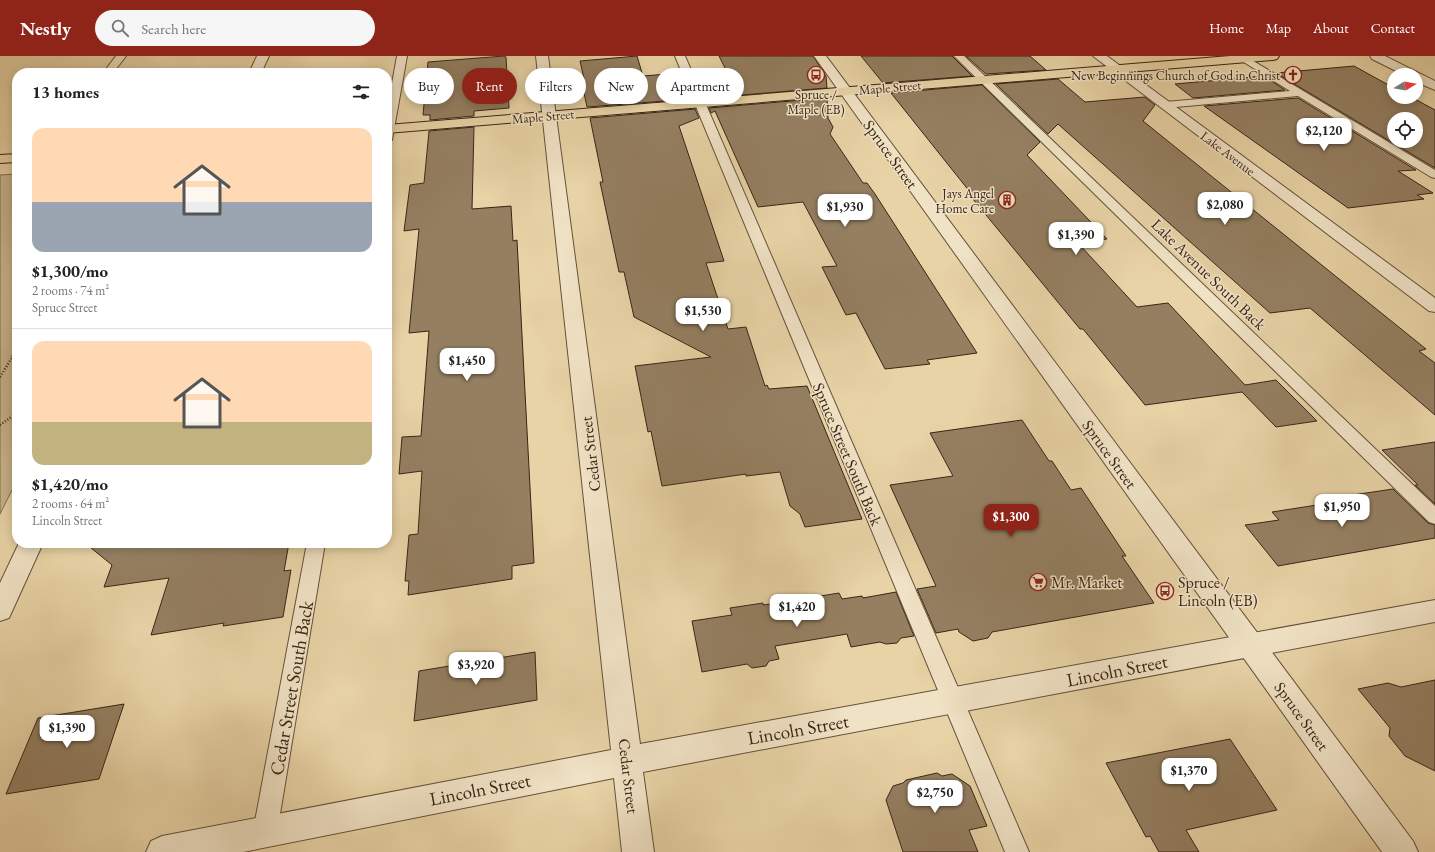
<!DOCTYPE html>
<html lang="en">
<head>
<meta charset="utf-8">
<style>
	:root { --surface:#fff; --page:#f6f6f6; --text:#222; --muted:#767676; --line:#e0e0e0; --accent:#8f2418 }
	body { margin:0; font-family:"EB Garamond",serif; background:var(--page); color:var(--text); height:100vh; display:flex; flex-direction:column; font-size:15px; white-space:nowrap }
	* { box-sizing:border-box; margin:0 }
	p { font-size:13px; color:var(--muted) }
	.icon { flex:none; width:22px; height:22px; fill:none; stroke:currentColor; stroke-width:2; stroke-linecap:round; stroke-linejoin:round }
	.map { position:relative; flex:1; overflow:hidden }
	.side { position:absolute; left:12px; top:12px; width:380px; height:480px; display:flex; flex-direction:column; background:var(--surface); border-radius:16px; box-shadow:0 2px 10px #0003 }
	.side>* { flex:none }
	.banner { position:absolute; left:404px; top:12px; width:380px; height:36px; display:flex; gap:8px }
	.needle { width:26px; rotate:79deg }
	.controls { position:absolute; left:1387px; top:12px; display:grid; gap:8px }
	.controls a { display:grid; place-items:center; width:36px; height:36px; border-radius:50%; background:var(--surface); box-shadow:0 2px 10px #0003; font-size:20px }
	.price { position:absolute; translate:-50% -34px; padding:0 9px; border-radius:8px; background:#fff; color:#222; font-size:13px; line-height:26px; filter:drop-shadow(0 1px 2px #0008) }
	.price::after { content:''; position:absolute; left:50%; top:24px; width:12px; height:9px; margin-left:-6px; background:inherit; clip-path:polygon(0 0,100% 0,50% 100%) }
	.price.on { background:var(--accent); color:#fff }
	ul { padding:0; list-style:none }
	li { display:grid; align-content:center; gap:8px; height:212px; padding:0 20px }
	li+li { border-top:1px solid var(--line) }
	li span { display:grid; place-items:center; height:124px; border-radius:12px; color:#555 }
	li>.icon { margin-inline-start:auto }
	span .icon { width:72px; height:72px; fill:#fffc; stroke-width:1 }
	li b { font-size:17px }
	h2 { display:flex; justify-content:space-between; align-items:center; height:48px; padding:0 20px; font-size:17px }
	.pill { padding:0 14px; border-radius:18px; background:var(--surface); box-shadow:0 2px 10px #0003; font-size:14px; line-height:36px }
	.pill.on { background:var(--accent); color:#fff }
	header { display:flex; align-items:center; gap:24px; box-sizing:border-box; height:56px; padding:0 20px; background:var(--accent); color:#fff }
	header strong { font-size:19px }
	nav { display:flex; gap:22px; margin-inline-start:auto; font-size:14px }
	.search { width:280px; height:36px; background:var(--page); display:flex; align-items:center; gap:10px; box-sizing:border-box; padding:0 14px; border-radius:22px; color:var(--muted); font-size:15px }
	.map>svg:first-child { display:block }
</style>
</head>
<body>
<header>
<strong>Nestly</strong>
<div class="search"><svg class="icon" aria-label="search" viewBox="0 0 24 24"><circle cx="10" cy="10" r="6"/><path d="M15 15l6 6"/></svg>Search here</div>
<nav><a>Home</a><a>Map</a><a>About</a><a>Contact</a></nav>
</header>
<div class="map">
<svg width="1435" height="796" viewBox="0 0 1435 796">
	<rect width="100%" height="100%" fill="#e8d3a6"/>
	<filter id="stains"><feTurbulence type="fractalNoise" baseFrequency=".005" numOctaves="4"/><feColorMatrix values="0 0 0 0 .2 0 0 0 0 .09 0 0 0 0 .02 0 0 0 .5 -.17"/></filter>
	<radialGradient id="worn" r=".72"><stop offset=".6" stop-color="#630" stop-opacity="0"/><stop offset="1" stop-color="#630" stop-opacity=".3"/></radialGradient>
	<path fill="#cab58e" stroke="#826d52" d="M 17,118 L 17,424 L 0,458 L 0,119 Z"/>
	<g fill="#947f61" stroke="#392516" fill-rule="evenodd">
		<path d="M 504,0 L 506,1 L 509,52 L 474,55 L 474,60 L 430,64 L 430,59 L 423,59 L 428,6 Z"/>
		<path d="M 637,0 L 643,20 L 680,17 L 691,43 L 587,51 L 582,28 L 585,27 L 580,5 Z"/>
		<path d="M 719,0 L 813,0 L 826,20 L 827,32 L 705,42 L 694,16 L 726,14 Z"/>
		<path d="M 861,0 L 952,0 L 972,20 L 883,27 Z"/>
		<path d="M 966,0 L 1030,0 L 1046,14 L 986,18 Z"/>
		<path d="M 1354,10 L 1394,32 L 1394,41 L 1411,41 L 1435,54 L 1435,112 L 1276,17 ZM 1394,63 L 1416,63 L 1416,85 L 1394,85 Z"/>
		<path d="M 1264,20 L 1285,34 L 1193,42 L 1175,28 Z"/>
		<path d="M 1058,23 L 1085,46 L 1145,41 L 1155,49 L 1143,65 L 1426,293 L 1419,295 L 1435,307 L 1435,359 L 1310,252 L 1270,257 L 1058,68 L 1048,78 L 996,28 Z"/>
		<path d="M 982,29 L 1040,86 L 1027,99 L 1107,183 L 1077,186 L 1137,251 L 1168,247 L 1245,329 L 1276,324 L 1317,365 L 1276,371 L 1242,336 L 1145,349 L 1083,273 L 1080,273 L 972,142 L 974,141 L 891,37 Z"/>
		<path d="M 827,42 L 828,62 L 833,71 L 830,78 L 863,127 L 867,127 L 875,138 L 977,297 L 927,304 L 930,308 L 885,313 L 856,257 L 846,259 L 822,211 L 837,210 L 803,146 L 758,151 L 715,55 L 711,57 L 709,52 Z"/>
		<path d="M 1298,42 L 1416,114 L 1398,115 L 1433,137 L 1417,139 L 1424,143 L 1348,152 L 1204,50 Z"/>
		<path d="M 695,53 L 699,62 L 679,70 L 724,205 L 706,207 L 728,273 L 746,271 L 765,330 L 767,329 L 769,333 L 807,330 L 862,463 L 805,471 L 800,458 L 790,450 L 780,416 L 746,420 L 746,418 L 662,430 L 651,375 L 648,376 L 635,310 L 711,301 L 634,261 L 624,216 L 619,216 L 600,126 L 603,126 L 590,62 Z"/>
		<path d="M 474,71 L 472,153 L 511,150 L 513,185 L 517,184 L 534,507 L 512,510 L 512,523 L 408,539 L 409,525 L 405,525 L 409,479 L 418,478 L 422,415 L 399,418 L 402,381 L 421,380 L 429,275 L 409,277 L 419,173 L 404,175 L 410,129 L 424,127 L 429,75 Z"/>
		<path d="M 1022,364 L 1049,405 L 1052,405 L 1071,434 L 1081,432 L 1126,500 L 1122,500 L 1154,547 L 992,576 L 988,582 L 973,585 L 959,576 L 958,573 L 936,577 L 917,533 L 936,530 L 890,429 L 953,420 L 930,377 Z"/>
		<path d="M 1435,386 L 1435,448 L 1415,429 L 1418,429 L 1382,394 Z"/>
		<path d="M 1393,433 L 1428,467 L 1435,469 L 1435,482 L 1278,510 L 1245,469 L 1279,464 L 1272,456 L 1330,447 L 1326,443 Z"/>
		<path d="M 85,487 L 289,487 L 284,515 L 291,514 L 283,561 L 223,570 L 224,567 L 151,579 L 169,522 L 104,531 L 112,509 Z"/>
		<path d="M 896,536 L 914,580 L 901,582 L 897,587 L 886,588 L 880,586 L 851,591 L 847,578 L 775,590 L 779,603 L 769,605 L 766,610 L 752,612 L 747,608 L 702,616 L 692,565 L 732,559 L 730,552 L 763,547 L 763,549 L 778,547 L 839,537 L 842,543 L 862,540 L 863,542 Z"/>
		<path d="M 535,596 L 537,644 L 414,665 L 419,615 Z"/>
		<path d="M 1435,624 L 1435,715 L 1405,700 L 1389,680 L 1390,672 L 1358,633 L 1388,627 L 1401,631 Z"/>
		<path d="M 124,648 L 99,723 L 6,738 L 38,662 Z"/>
		<path d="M 1230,683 L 1277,754 L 1186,774 L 1199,796 L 1159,796 L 1150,780 L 1146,781 L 1106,707 Z"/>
		<path d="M 937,717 L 942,720 L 952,718 L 970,730 L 987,770 L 969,774 L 978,796 L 903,796 L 886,744 L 893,730 L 903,727 L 906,724 Z"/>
	</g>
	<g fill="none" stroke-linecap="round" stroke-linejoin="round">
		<defs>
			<g id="service">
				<path d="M 116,0 L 126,0 L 113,17 L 103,17 Z"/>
				<path d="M 397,0 L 407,0 L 392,84 L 387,87 L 387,55 Z"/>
				<path d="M 675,0 L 685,0 L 1029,796 L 1005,796 Z"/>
				<path d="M 954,0 L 964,0 L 1435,450 L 1435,468 L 1429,466 Z"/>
				<path d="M 1234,0 L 1245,0 L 1435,114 L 1435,122 L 1431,121 L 1298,40 L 1165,52 L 1160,49 L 1165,46 L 1290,35 Z"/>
				<path d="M 307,487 L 325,487 L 277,776 L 274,785 L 265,788 L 256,785 L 253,776 Z"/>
			</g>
			<g id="minor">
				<path d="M 257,0 L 269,0 L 261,17 L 249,17 Z"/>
				<path d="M 536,0 L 548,0 L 640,688 L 1435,544 L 1435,566 L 643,716 L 654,796 L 622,796 L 614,722 L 243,796 L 146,796 L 151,785 L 162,780 L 611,694 Z"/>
				<path d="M 1370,0 L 1385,0 L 1435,25 L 1435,34 L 1416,26 L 1416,19 L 1404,19 L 1372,3 Z"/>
				<path d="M 19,487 L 43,487 L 9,562 L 0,565 L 0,527 Z"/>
			</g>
			<g id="tertiary">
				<path d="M 814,0 L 826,0 L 1413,785 L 1418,796 L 1382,796 Z"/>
				<path d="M 1093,0 L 1107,0 L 1435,242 L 1435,256 L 1429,255 Z"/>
			</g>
			<g id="primary">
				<path d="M 1230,0 L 1279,0 L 1277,3 L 1273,4 L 387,77 L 387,69 Z"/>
				<path d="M 17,98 L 17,106 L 0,107 L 0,99 Z"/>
			</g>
		</defs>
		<use href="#service" stroke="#65503a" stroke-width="2"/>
		<use href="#minor" stroke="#65503a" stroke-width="2"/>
		<use href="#tertiary" stroke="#65503a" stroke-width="2"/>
		<use href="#primary" stroke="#392516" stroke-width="2"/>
		<path stroke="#392516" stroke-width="2" stroke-dasharray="1 1.5" stroke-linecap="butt" d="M 12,301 L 17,293"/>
		<g stroke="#392516" stroke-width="2.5" stroke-dasharray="1 2" stroke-linecap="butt">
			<path d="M 0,321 L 13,300"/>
			<path d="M 0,369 L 17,357"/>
		</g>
		<use href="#service" fill="#f0e2c5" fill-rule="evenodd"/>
		<use href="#minor" fill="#f0e2c5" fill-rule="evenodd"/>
		<use href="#tertiary" fill="#f0e2c5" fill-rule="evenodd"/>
		<use href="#primary" fill="#e8d3a6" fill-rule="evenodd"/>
	</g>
	<defs>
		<symbol id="bus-ring" viewBox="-11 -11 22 22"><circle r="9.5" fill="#f0e2c5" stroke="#8f2418" stroke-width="1.5"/><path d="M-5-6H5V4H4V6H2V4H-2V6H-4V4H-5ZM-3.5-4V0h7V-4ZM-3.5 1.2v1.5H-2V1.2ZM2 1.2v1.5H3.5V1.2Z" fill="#8f2418"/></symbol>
		<symbol id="church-ring" viewBox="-11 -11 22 22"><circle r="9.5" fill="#f0e2c5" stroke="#8f2418" stroke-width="1.5"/><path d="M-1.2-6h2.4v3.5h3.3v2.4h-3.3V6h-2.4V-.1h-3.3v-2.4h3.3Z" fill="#8f2418"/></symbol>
		<symbol id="building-ring" viewBox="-11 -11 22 22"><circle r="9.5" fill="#f0e2c5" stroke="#8f2418" stroke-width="1.5"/><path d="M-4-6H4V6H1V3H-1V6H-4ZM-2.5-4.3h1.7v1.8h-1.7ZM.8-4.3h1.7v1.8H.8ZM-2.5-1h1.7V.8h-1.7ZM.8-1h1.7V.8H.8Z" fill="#8f2418"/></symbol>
		<symbol id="supermarket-ring" viewBox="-11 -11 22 22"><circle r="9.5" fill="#f0e2c5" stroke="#8f2418" stroke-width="1.5"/><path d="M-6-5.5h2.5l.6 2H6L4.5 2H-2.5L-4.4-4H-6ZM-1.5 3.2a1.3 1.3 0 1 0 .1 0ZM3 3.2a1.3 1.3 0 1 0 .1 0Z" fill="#8f2418"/></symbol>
	</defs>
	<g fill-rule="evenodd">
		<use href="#bus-ring" x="806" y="9" width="20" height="20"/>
		<use href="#church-ring" x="1283" y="9" width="20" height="20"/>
		<use href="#building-ring" x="997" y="134" width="20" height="20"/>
		<use href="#supermarket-ring" x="1028" y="516" width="20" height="20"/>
		<use href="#bus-ring" x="1155" y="525" width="20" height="20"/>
	</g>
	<g text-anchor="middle" stroke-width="3" stroke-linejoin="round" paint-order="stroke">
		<g font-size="13" fill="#392516" stroke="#f0e2c5" text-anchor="end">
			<text x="1280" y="24">New Beginnings Church of God in Christ</text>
			<text x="816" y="43" text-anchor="middle">Spruce /<tspan x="816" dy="15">Maple (EB)</tspan></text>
			<text x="994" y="142">Jays Angel<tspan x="994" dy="15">Home Care</tspan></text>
		</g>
		<g font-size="13" fill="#392516" stroke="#f0e2c5">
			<text transform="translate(890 31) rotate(-5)" y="5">Maple Street</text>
			<text transform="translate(543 60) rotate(-5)" y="5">Maple Street</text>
			<text transform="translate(1228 97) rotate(37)" y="5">Lake Avenue</text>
		</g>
		<g font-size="16" fill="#392516" stroke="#f0e2c5">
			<text transform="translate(891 98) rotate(54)" y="6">Spruce Street</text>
			<text transform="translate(1209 218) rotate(44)" y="6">Lake Avenue South Back</text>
			<text transform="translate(590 398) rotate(-97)" y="6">Cedar Street</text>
			<text transform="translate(848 398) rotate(67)" y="6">Spruce Street South Back</text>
			<text transform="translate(1110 398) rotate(54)" y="6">Spruce Street</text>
			<text transform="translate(1302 660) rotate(54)" y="6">Spruce Street</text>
			<text transform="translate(629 720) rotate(83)" y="6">Cedar Street</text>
		</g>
		<g font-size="16" fill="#392516" stroke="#f0e2c5" text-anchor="start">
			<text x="1051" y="532">Mr. Market</text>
			<text x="1178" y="532">Spruce /<tspan x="1178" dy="18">Lincoln (EB)</tspan></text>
		</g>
		<g font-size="19" fill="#392516" stroke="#f0e2c5">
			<text transform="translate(1117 614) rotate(-11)" y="7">Lincoln Street</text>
			<text transform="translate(291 632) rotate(-80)" y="7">Cedar Street South Back</text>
			<text transform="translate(798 673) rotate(-10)" y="7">Lincoln Street</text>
			<text transform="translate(480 733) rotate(-11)" y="7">Lincoln Street</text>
		</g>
	</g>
	<rect width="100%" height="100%" filter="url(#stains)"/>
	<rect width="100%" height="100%" fill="url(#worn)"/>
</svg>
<div class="controls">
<a><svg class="needle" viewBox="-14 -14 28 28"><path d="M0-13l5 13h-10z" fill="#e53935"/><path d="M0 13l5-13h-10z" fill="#767676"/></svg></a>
<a><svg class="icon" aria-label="locate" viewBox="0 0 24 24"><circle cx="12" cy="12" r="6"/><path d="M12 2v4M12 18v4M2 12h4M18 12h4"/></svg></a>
</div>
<b class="price" style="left:1324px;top:96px">$2,120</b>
<b class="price" style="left:1225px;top:170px">$2,080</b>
<b class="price" style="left:845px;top:172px">$1,930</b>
<b class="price" style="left:1076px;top:200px">$1,390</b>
<b class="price" style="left:703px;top:276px">$1,530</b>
<b class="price" style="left:467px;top:326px">$1,450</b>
<b class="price" style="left:1342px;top:472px">$1,950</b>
<b class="price on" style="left:1011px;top:482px">$1,300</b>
<b class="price" style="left:797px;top:572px">$1,420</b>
<b class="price" style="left:476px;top:630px">$3,920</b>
<b class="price" style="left:67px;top:693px">$1,390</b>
<b class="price" style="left:1189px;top:736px">$1,370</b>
<b class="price" style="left:935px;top:758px">$2,750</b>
<div class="banner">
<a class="pill">Buy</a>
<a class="pill on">Rent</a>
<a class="pill">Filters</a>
<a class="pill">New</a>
<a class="pill">Apartment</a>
</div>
<section class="side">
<h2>13 homes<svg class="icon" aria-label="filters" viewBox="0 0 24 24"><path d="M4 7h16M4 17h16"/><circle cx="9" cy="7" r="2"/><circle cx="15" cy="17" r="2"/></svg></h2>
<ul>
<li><span style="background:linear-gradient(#ffd9b3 60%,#9aa5b1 0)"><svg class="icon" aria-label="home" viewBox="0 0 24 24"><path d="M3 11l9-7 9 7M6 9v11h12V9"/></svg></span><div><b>$1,300/mo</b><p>2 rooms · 74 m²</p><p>Spruce Street</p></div></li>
<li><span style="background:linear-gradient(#ffd9b3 65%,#c2b280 0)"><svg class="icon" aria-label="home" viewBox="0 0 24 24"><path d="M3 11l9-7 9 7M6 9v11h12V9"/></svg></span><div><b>$1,420/mo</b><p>2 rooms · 64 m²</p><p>Lincoln Street</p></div></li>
</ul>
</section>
</div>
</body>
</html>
